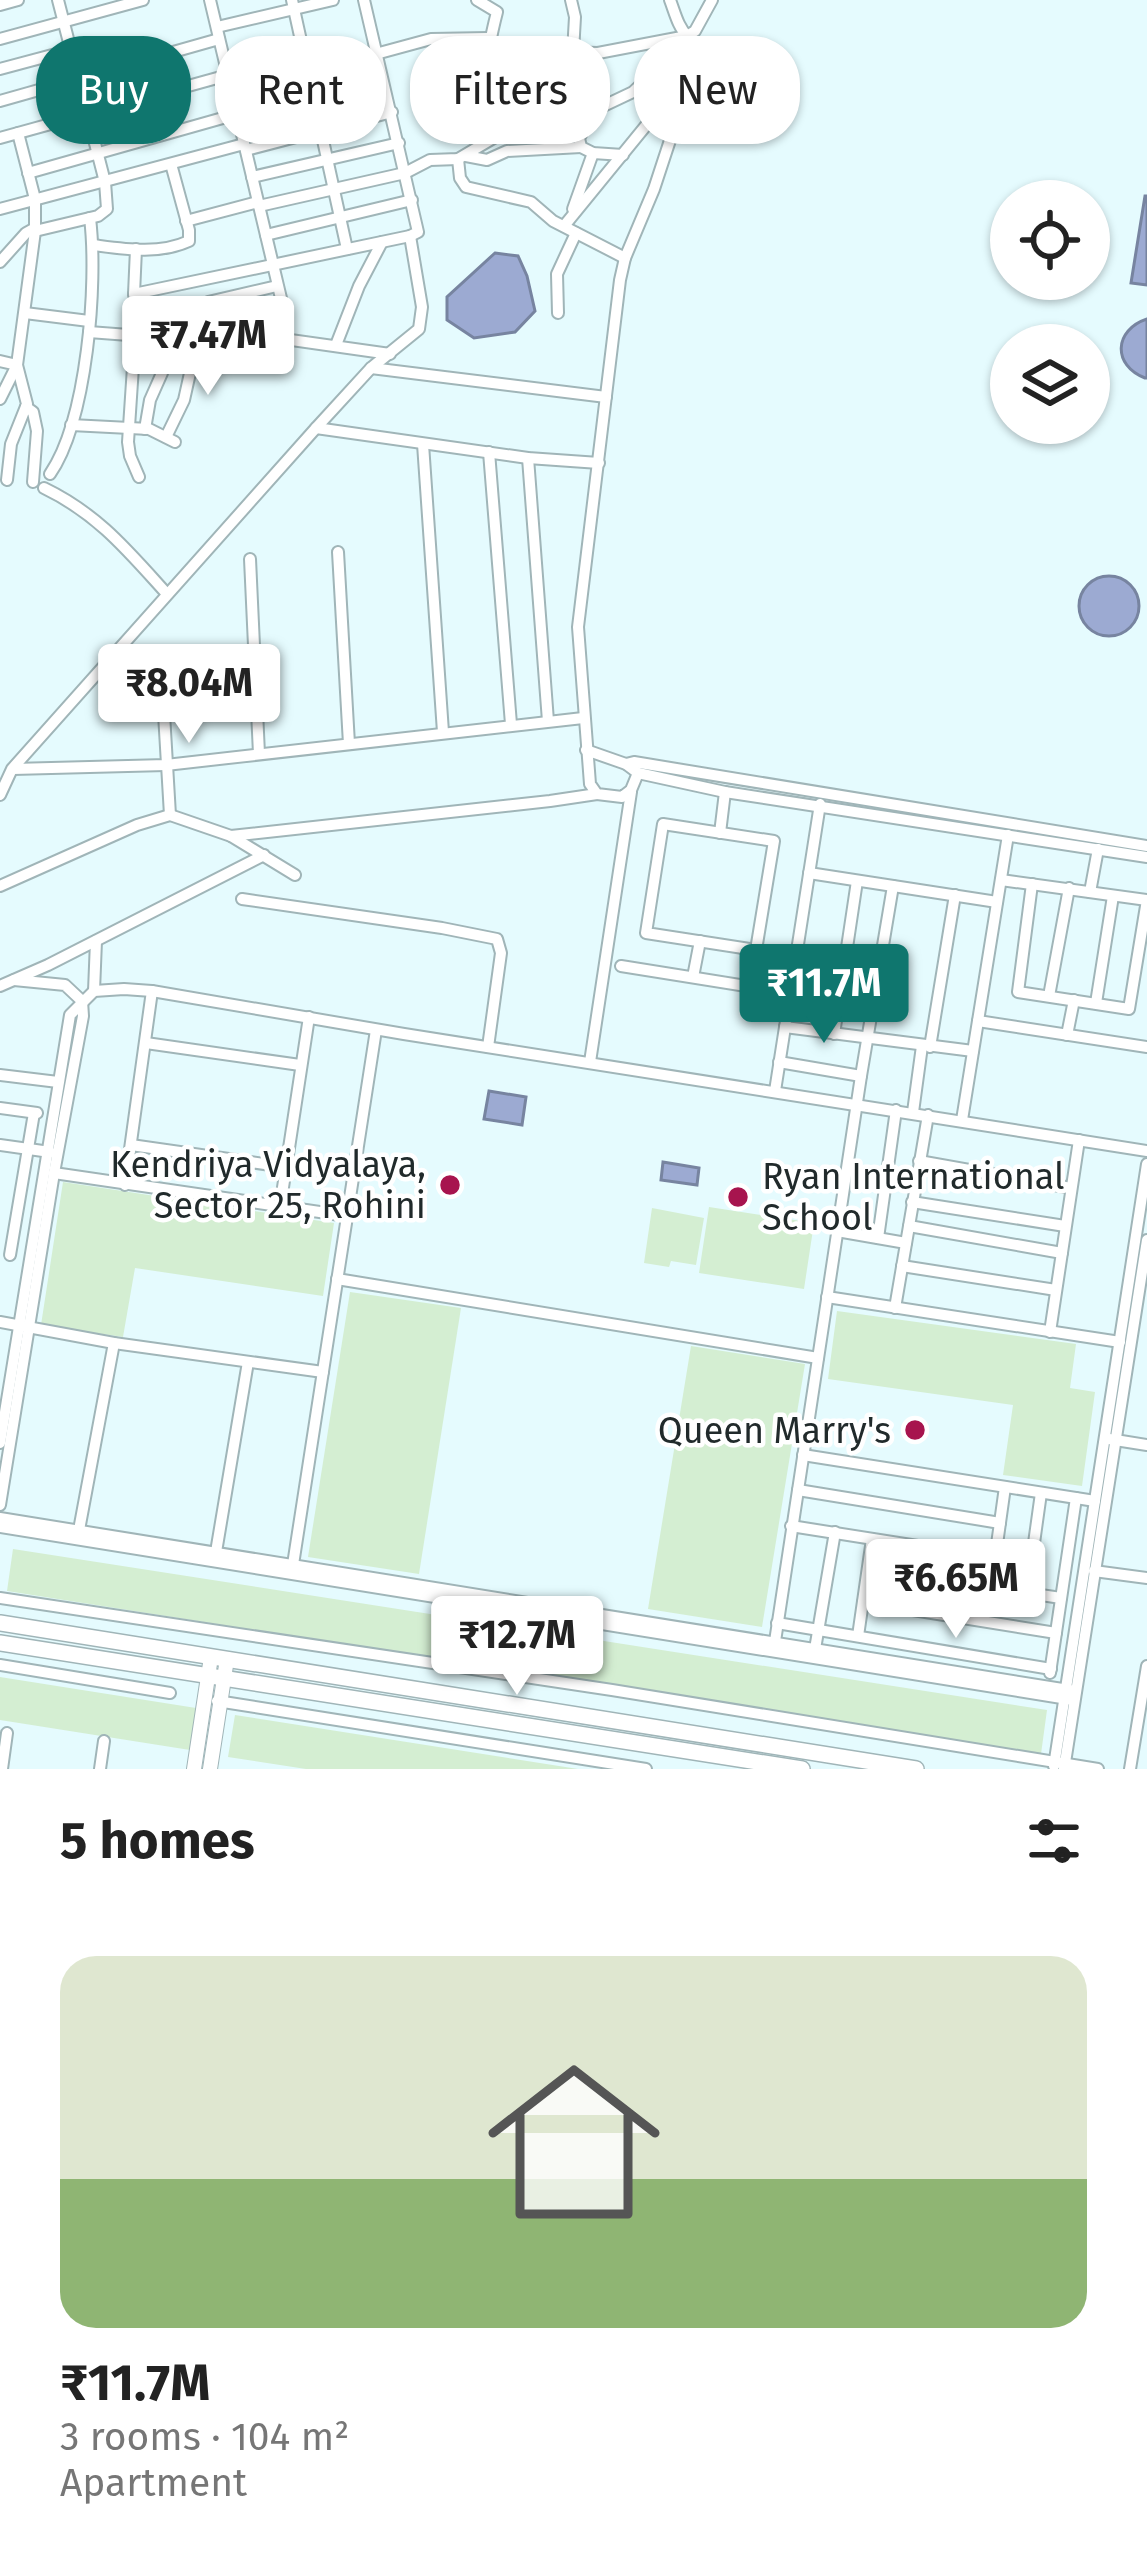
<!DOCTYPE html>
<html lang="en">
<head>
<meta charset="utf-8">
<style>
	:root { --surface:#fff; --page:#f2f2f2; --text:#222; --muted:#767676; --line:#e0e0e0; --accent:#0f766e }
	body { margin:0; font-family:"Fira Sans",sans-serif; background:var(--page); color:var(--text); height:100vh; display:flex; flex-direction:column; font-size:45px; white-space:nowrap }
	* { box-sizing:border-box; margin:0 }
	p { font-size:39px; color:var(--muted) }
	.icon { flex:none; width:66px; height:66px; fill:none; stroke:currentColor; stroke-width:2; stroke-linecap:round; stroke-linejoin:round }
	.map { position:relative; height:1769px; overflow:hidden }
	.side { display:flex; flex-direction:column; background:var(--surface); flex:1 }
	.side>* { flex:none }
	.banner { position:absolute; left:36px; top:36px; width:1077px; height:108px; display:flex; gap:24px }
	.buttons { position:absolute; left:990px; top:180px; display:grid; gap:24px }
	.buttons a { display:grid; place-items:center; width:120px; height:120px; border-radius:50%; background:var(--surface); box-shadow:0 3px 9px #0004; font-size:60px }
	.price { position:absolute; translate:-50% -102px; padding:0 27px; border-radius:12px; background:#fff; color:#222; font-size:39px; line-height:78px; filter:drop-shadow(0 3px 6px #0008) }
	.price::after { content:''; position:absolute; left:50%; top:72px; width:36px; height:27px; margin-left:-18px; background:inherit; clip-path:polygon(0 0,100% 0,50% 100%) }
	.price.active { background:var(--accent); color:#fff }
	ul { padding:0; list-style:none }
	li { display:grid; align-content:center; gap:24px; height:636px; padding:0 60px }
	li+li { border-top:3px solid var(--line) }
	li span { display:grid; place-items:center; height:372px; border-radius:36px; color:#555 }
	li>.icon { margin-inline-start:auto }
	span .icon { width:216px; height:216px; fill:#fffc; stroke-width:1 }
	li b { font-size:51px }
	h2 { display:flex; justify-content:space-between; align-items:center; height:144px; padding:0 60px; font-size:51px }
	.pill { padding:0 42px; border-radius:48px; background:var(--surface); box-shadow:0 3px 9px #0004; font-size:42px; line-height:108px }
	.pill.active { background:var(--accent); color:#fff }
	.map>svg:first-child { display:block }
</style>
</head>
<body>
<div class="map">
<svg width="1147" height="1769" viewBox="0 0 1147 1769">
	<rect width="100%" height="100%" fill="#e5fbfe"/>
	<g fill="#d4eed2">
		<path d="M 63,1182 L 334,1223 L 323,1296 L 135,1268 L 123,1337 L 41,1325 Z"/>
		<path d="M 709,1207 L 814,1223 L 804,1289 L 699,1273 Z"/>
		<path d="M 652,1208 L 704,1218 L 696,1265 L 671,1261 L 669,1267 L 644,1263 Z"/>
		<path d="M 350,1292 L 461,1308 L 419,1574 L 308,1557 Z"/>
		<path d="M 837,1311 L 1076,1344 L 1070,1388 L 1095,1392 L 1082,1486 L 1003,1475 L 1013,1405 L 828,1379 Z"/>
		<path d="M 691,1346 L 805,1364 L 762,1627 L 648,1609 Z"/>
		<path d="M 13,1549 L 1047,1710 L 1041,1754 L 7,1591 Z"/>
		<path d="M 0,1677 L 196,1708 L 190,1750 L 0,1720 Z"/>
		<path d="M 235,1715 L 578,1769 L 306,1769 L 228,1757 Z"/>
	</g>
	<g fill="#9caad2" stroke="#7784a0" stroke-width="3">
		<path d="M 1145,196 L 1147,196 L 1147,285 L 1131,283 Z"/>
		<path d="M 495,253 L 518,256 L 527,276 L 535,311 L 515,332 L 474,338 L 447,320 L 447,297 Z"/>
		<path d="M 1147,319 L 1147,378 L 1145,378 C 1112,365 1114,330 1147,319 Z"/>
		<circle cx="1109" cy="606" r="30"/>
		<path d="M 489,1091 L 526,1097 L 522,1125 L 484,1119 Z"/>
		<path d="M 663,1162 L 699,1168 L 697,1185 L 661,1180 Z"/>
	</g>
	<g fill="none" stroke-linecap="round" stroke-linejoin="round">
		<defs>
			<g id="minor">
				<path d="M 210,0 L 285,315 L 286,339"/>
				<path d="M 292,0 L 347,249"/>
				<path d="M 477,0 L 497,12 C 485,59 481,90 491,138"/>
				<path d="M 571,0 L 575,17 L 573,52"/>
				<path d="M 0,5 L 18,0"/>
				<path d="M 217,27 L 333,0"/>
				<path d="M 0,39 L 143,0"/>
				<path d="M 487,58 L 526,51 L 598,53 L 687,36 L 695,31 L 712,0"/>
				<path d="M 0,69 L 71,50"/>
				<path d="M 232,93 L 431,39 L 489,38"/>
				<path d="M 0,101 L 219,39"/>
				<path d="M 595,110 L 579,138 L 581,147 L 593,153 L 623,155"/>
				<path d="M 0,138 L 228,75"/>
				<path d="M 246,150 L 392,112"/>
				<path d="M 466,156 L 487,160 L 507,151 L 581,147"/>
				<path d="M 458,159 L 460,178 L 466,187 L 531,202 L 553,221 L 625,258"/>
				<path d="M 28,173 L 237,114"/>
				<path d="M 252,177 L 399,143"/>
				<path d="M 259,206 L 405,173 L 430,160 L 458,159 L 519,123 L 595,110 L 633,92 L 689,39"/>
				<path d="M 0,209 L 244,144"/>
				<path d="M 573,209 L 593,153"/>
				<path d="M 186,221 L 258,202"/>
				<path d="M 564,226 L 706,52"/>
				<path d="M 35,231 L 98,216 L 107,209 L 105,182 L 58,0"/>
				<path d="M 266,235 L 412,200"/>
				<path d="M 93,245 C 124,249 159,255 189,241 L 189,230 L 171,164"/>
				<path d="M 136,249 L 134,294 L 139,320 L 135,337 L 128,442 L 130,456 L 139,477"/>
				<path d="M 0,262 L 26,233 L 35,228"/>
				<path d="M 134,294 L 410,236 L 418,232 L 364,0"/>
				<path d="M 25,313 L 89,321"/>
				<path d="M 558,313 L 557,274 L 576,233"/>
				<path d="M 89,332 L 181,339 L 198,337 L 220,330 L 390,354"/>
				<path d="M 190,338 L 208,302 L 277,286"/>
				<path d="M 336,345 L 359,286 L 382,242"/>
				<path d="M 0,361 L 17,365 L 0,399"/>
				<path d="M 371,368 L 606,397"/>
				<path d="M 26,407 L 33,412 L 37,431 L 33,482"/>
				<path d="M 71,425 L 149,429 L 175,442"/>
				<path d="M 316,428 L 528,458 L 599,463"/>
				<path d="M 145,429 L 150,400 L 162,373 L 164,339"/>
				<path d="M 166,437 L 184,400 L 198,337"/>
				<path d="M 423,444 L 443,732"/>
				<path d="M 489,452 L 511,724"/>
				<path d="M 528,458 L 548,721"/>
				<path d="M 50,474 C 87,420 98,284 90,218"/>
				<path d="M 7,480 L 11,444 L 27,404 L 17,365 L 35,231 L 35,199 L 18,133"/>
				<path d="M 44,488 C 98,514 128,551 167,594"/>
				<path d="M 338,552 L 349,744"/>
				<path d="M 250,559 L 259,754"/>
				<path d="M 162,680 L 170,815"/>
				<path d="M 586,750 L 626,764 L 638,773 L 725,792 L 1147,857"/>
				<path d="M 626,764 L 634,762 L 1147,846"/>
				<path d="M 13,769 L 166,765 L 583,718"/>
				<path d="M 638,773 L 631,790 L 622,797 L 597,794 L 590,784 L 578,627 L 620,280 L 625,258 L 654,189 L 676,122 L 718,65 C 710,54 697,48 688,37 C 678,27 675,13 670,0"/>
				<path d="M 0,795 L 12,769 L 316,428 L 371,368 L 419,329 L 422,307 L 410,236"/>
				<path d="M 663,824 L 774,841 L 756,950 L 646,933 Z"/>
				<path d="M 720,833 L 725,792"/>
				<path d="M 231,836 L 550,801 L 597,794"/>
				<path d="M 809,873 L 997,902"/>
				<path d="M 1001,880 L 1147,900"/>
				<path d="M 1032,884 L 1018,992 L 1129,1009 L 1147,900"/>
				<path d="M 0,886 L 137,825 L 170,815 L 231,836 L 295,875"/>
				<path d="M 1090,892 L 1098,849"/>
				<path d="M 242,899 L 442,928 L 497,939 L 501,953 L 488,1047"/>
				<path d="M 621,966 L 790,993"/>
				<path d="M 693,977 L 700,941"/>
				<path d="M 0,986 L 48,965 L 264,855"/>
				<path d="M 94,991 L 96,941"/>
				<path d="M 1049,996 L 1069,888"/>
				<path d="M 1096,1003 L 1113,896"/>
				<path d="M 978,1021 L 1147,1047"/>
				<path d="M 785,1027 L 973,1051"/>
				<path d="M 834,1034 L 857,881"/>
				<path d="M 1067,1035 L 1074,1000"/>
				<path d="M 146,1043 L 300,1065"/>
				<path d="M 930,1047 L 955,895"/>
				<path d="M 590,1062 L 631,792"/>
				<path d="M 779,1062 L 861,1076"/>
				<path d="M 0,1075 L 58,1082"/>
				<path d="M 775,1091 L 820,804"/>
				<path d="M 0,1108 L 37,1113"/>
				<path d="M 913,1112 L 922,1046"/>
				<path d="M 962,1120 L 1008,835"/>
				<path d="M 0,1145 L 50,1152"/>
				<path d="M 131,1145 L 285,1167"/>
				<path d="M 919,1161 L 1071,1188"/>
				<path d="M 54,1173 L 347,1216"/>
				<path d="M 125,1185 L 152,991"/>
				<path d="M 912,1202 L 1065,1226"/>
				<path d="M 280,1207 L 309,1017"/>
				<path d="M 909,1226 L 1062,1253"/>
				<path d="M 837,1231 L 906,1243"/>
				<path d="M 878,1238 L 896,1110"/>
				<path d="M 10,1255 L 34,1113"/>
				<path d="M 902,1266 L 1056,1290"/>
				<path d="M 337,1279 L 818,1358"/>
				<path d="M 827,1297 L 1120,1342"/>
				<path d="M 895,1308 L 928,1115"/>
				<path d="M 0,1322 L 114,1343 L 323,1372"/>
				<path d="M 1050,1332 L 1079,1140"/>
				<path d="M 1109,1439 L 1147,1445"/>
				<path d="M 0,1443 L 70,1015 L 94,991 L 124,989 L 152,991 L 404,1034 L 1147,1151"/>
				<path d="M 803,1455 L 1095,1501"/>
				<path d="M 798,1490 L 1000,1523"/>
				<path d="M 0,1505 L 54,1173 L 83,1016 L 82,1001 L 65,985 L 14,980"/>
				<path d="M 0,1518 L 1075,1691"/>
				<path d="M 791,1526 L 994,1558"/>
				<path d="M 0,1527 L 1074,1700"/>
				<path d="M 79,1530 L 114,1343"/>
				<path d="M 216,1552 L 248,1362"/>
				<path d="M 868,1569 L 1061,1598"/>
				<path d="M 292,1571 L 376,1030"/>
				<path d="M 1094,1571 L 1147,1578"/>
				<path d="M 991,1587 L 1005,1487"/>
				<path d="M 1027,1593 L 1041,1493"/>
				<path d="M 0,1598 L 612,1690 L 1098,1769"/>
				<path d="M 863,1602 L 1056,1633"/>
				<path d="M 777,1623 L 1051,1669"/>
				<path d="M 858,1636 L 872,1539"/>
				<path d="M 774,1648 L 861,1076 L 893,886"/>
				<path d="M 815,1649 L 835,1532"/>
				<path d="M 0,1665 L 170,1693"/>
				<path d="M 1050,1673 L 1076,1498"/>
				<path d="M 217,1701 L 646,1769"/>
				<path d="M 1054,1766 L 1147,1164"/>
				<path d="M 2,1769 L 7,1733"/>
				<path d="M 100,1769 L 104,1741"/>
				<path d="M 1064,1769 L 1147,1240"/>
				<path d="M 1130,1769 L 1147,1666"/>
			</g>
			<g id="tertiary">
				<path d="M 194,1769 L 211,1657"/>
				<path d="M 210,1769 L 227,1659"/>
			</g>
			<g id="secondary">
				<path d="M 0,1623 L 916,1769"/>
				<path d="M 0,1643 L 802,1769"/>
			</g>
		</defs>
		<use href="#minor" stroke="#a0b5b8" stroke-width="14"/>
		<use href="#tertiary" stroke="#a0b5b8" stroke-width="16"/>
		<use href="#secondary" stroke="#a0b5b8" stroke-width="18"/>
		<use href="#minor" stroke="#fff" stroke-width="10"/>
		<use href="#tertiary" stroke="#fff" stroke-width="14"/>
		<use href="#secondary" stroke="#fff" stroke-width="15"/>
	</g>
	<g fill="#a7144e" stroke="#fff" stroke-width="4.5">
		<circle cx="450" cy="1185" r="12"/>
		<circle cx="738" cy="1197" r="12"/>
		<circle cx="915" cy="1430" r="12"/>
	</g>
	<g text-anchor="middle" stroke-width="9" stroke-linejoin="round" paint-order="stroke">
		<g font-size="36" fill="#212a2b" stroke="#fff" text-anchor="end">
			<text x="426" y="1177">Kendriya Vidyalaya,<tspan x="426" dy="41">Sector 25, Rohini</tspan></text>
			<text x="762" y="1189" text-anchor="start">Ryan International<tspan x="762" dy="41">School</tspan></text>
			<text x="891" y="1443">Queen Marry's</text>
		</g>
	</g>
</svg>
<div class="buttons">
<a><svg class="icon" aria-label="locate" viewBox="0 0 24 24"><circle cx="12" cy="12" r="6"/><path d="M12 2v4M12 18v4M2 12h4M18 12h4"/></svg></a>
<a><svg class="icon" aria-label="layers" viewBox="0 0 24 24"><path d="M12 4l9 5-9 5-9-5zM3 14l9 5 9-5"/></svg></a>
</div>
<b class="price" style="left:208px;top:398px">₹7.47M</b>
<b class="price" style="left:189px;top:746px">₹8.04M</b>
<b class="price active" style="left:824px;top:1046px">₹11.7M</b>
<b class="price" style="left:956px;top:1641px">₹6.65M</b>
<b class="price" style="left:517px;top:1698px">₹12.7M</b>
<div class="banner">
<a class="pill active">Buy</a>
<a class="pill">Rent</a>
<a class="pill">Filters</a>
<a class="pill">New</a>
</div>
</div>
<section class="side">
<h2>5 homes<svg class="icon" aria-label="filters" viewBox="0 0 24 24"><path d="M4 7h16M4 17h16"/><circle cx="9" cy="7" r="2"/><circle cx="15" cy="17" r="2"/></svg></h2>
<ul>
<li><span style="background:linear-gradient(#dfe7d0 60%,#8fb573 0)"><svg class="icon" aria-label="home" viewBox="0 0 24 24"><path d="M3 11l9-7 9 7M6 9v11h12V9"/></svg></span><div><b>₹11.7M</b><p>3 rooms · 104 m²</p><p>Apartment</p></div></li>
</ul>
</section>
</body>
</html>
